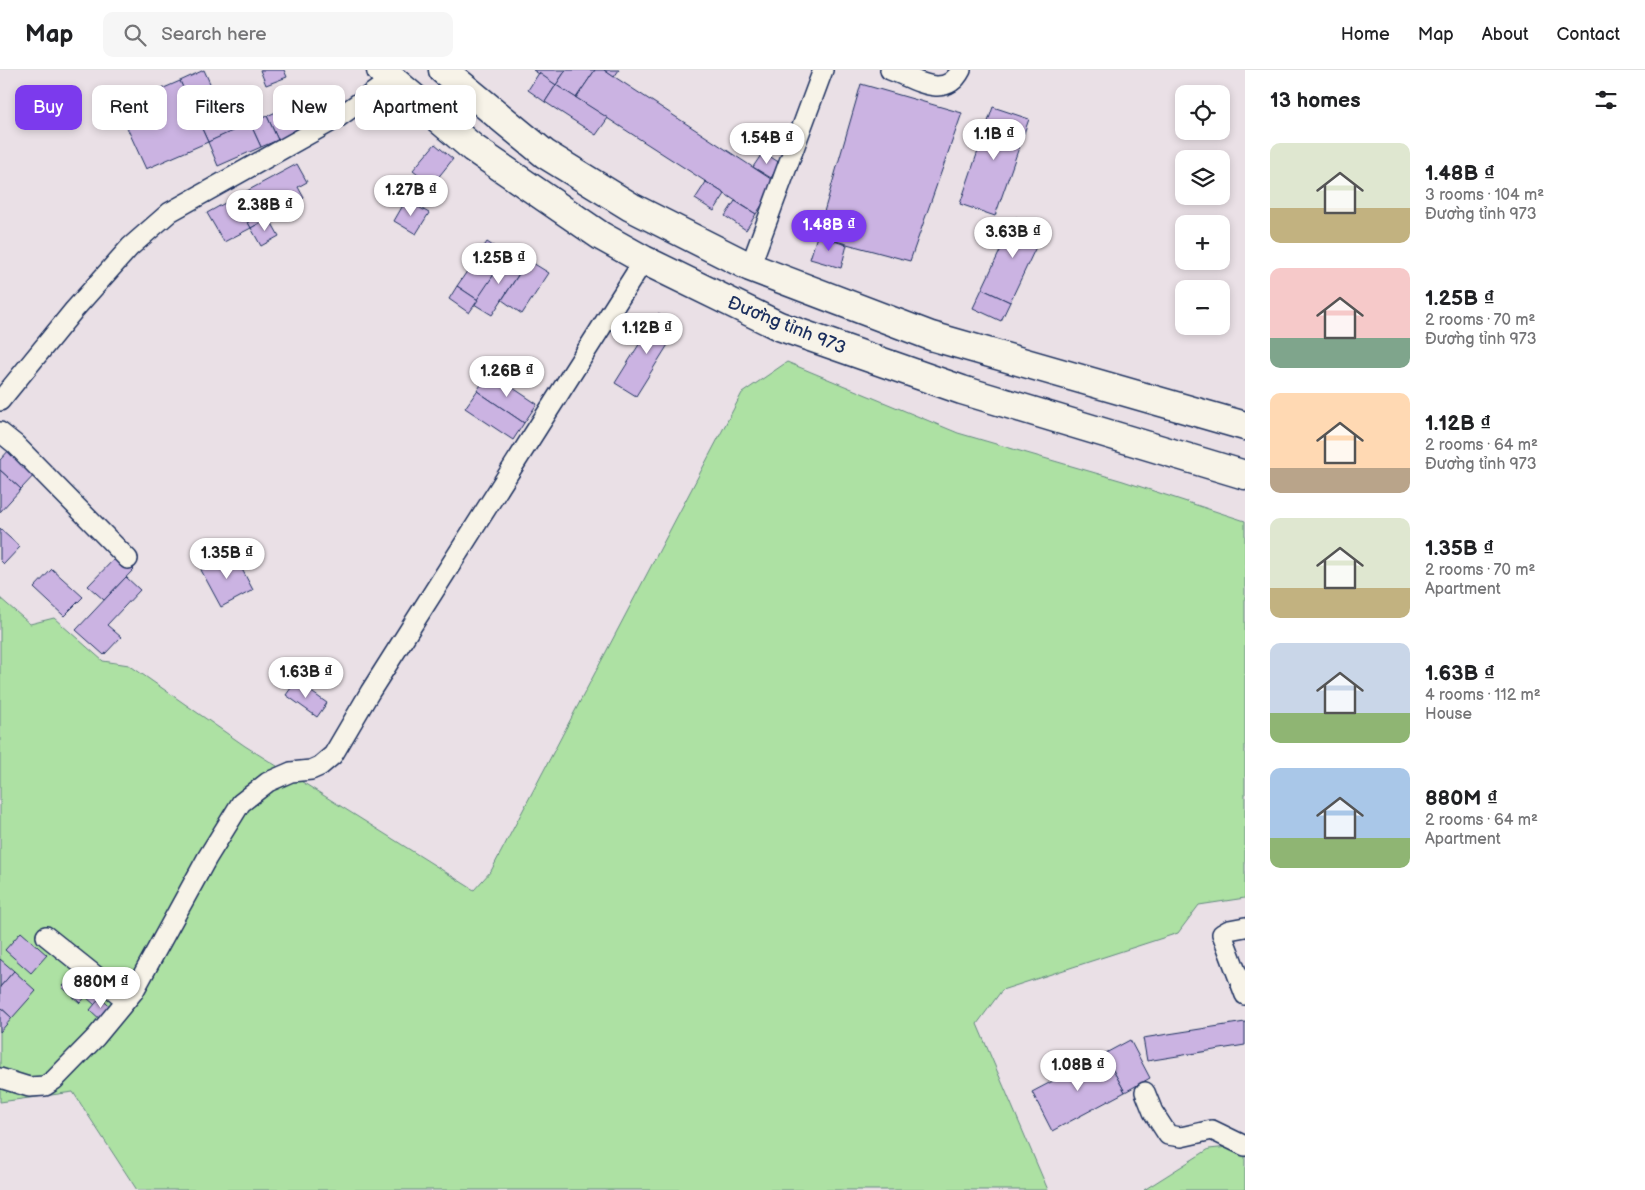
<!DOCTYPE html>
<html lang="en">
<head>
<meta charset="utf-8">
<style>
	:root { --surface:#fff; --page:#f6f6f6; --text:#202124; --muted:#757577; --line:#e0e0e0; --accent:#7c3aed }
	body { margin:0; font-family:"Balsamiq Sans",sans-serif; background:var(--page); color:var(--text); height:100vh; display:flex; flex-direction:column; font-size:19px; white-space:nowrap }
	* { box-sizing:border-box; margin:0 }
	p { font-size:16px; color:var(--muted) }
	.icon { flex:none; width:28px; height:28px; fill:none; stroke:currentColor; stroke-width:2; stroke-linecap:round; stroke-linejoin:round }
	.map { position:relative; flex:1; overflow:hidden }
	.drawer { display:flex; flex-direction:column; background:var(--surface); width:400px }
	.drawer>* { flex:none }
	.top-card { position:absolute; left:15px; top:15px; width:475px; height:45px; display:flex; gap:10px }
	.fabs { position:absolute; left:1175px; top:15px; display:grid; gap:10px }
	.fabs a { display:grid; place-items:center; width:55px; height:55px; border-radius:10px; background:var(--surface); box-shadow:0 2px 8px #0003; font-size:25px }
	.price { position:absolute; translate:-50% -42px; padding:0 11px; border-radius:18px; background:#fff; color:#222; font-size:16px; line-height:32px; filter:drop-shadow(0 1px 2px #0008) }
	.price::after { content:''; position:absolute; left:50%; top:30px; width:15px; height:11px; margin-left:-8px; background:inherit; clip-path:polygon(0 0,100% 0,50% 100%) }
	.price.current { background:var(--accent); color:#fff }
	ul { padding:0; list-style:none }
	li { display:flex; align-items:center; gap:15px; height:125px; padding:0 25px }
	li span { display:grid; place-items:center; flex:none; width:140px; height:100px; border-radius:10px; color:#555 }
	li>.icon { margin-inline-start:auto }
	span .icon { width:60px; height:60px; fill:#fffc; stroke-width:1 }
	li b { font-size:21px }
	h2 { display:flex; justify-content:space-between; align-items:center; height:60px; padding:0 25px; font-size:21px }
	.chip { padding:0 18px; border-radius:10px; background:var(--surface); box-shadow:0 2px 8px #0003; font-size:18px; line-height:45px }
	.chip.current { background:var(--accent); color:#fff }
	header { display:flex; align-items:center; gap:30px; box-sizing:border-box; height:70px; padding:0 25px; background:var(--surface); border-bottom:1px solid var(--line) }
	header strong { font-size:24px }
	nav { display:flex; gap:28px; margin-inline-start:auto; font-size:18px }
	.search { width:350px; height:45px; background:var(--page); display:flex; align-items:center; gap:12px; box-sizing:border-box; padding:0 18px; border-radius:10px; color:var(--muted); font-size:19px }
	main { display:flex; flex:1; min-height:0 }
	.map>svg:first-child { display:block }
</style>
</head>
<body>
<header>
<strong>Map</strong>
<div class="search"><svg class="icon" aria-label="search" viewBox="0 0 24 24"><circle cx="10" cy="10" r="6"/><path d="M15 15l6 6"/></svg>Search here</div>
<nav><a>Home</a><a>Map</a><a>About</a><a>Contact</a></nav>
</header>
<main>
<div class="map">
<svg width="1245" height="1120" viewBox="0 0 1245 1120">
	<rect width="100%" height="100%" fill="#eae0e6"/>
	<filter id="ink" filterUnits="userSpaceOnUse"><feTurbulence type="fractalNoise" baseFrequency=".02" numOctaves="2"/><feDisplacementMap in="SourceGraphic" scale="10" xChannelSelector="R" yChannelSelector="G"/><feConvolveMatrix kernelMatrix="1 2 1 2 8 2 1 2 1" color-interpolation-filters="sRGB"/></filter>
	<g filter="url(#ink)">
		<g fill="#ade1a3" stroke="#648880">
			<path d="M 787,292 L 958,363 L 1123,411 L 1245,451 L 1245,828 L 1199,835 L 1178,863 L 1002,920 L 977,954 L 1048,1120 L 137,1120 L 73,1022 L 0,1032 L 0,528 L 30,554 L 54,548 L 103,591 L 129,595 L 245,676 L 474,820 L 491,801 L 742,323 Z"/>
			<path d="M 1238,1076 L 1245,1081 L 1245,1120 L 1144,1120 L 1209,1079 Z"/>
		</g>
		<g fill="#cbb3e2" stroke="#1b2f5e">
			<path d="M 204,0 L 232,62 L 208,72 L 180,11 Z"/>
			<path d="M 260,0 L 284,0 L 287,7 L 266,15 Z"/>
			<path d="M 533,0 L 566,0 L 556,15 Z"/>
			<path d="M 566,0 L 595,0 L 576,28 L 556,15 Z"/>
			<path d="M 595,0 L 604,0 L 777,113 L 756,144 L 576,28 Z"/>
			<path d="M 604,0 L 619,0 L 614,7 Z"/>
			<path d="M 539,3 L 556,15 L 545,32 L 528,20 Z"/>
			<path d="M 180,11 L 208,72 L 146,99 L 118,38 Z"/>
			<path d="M 861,14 L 962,43 L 910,191 L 817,166 Z"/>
			<path d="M 556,15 L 608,48 L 596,65 L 545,32 Z"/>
			<path d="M 326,20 L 337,44 L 278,70 L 267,46 Z"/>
			<path d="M 993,37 L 1029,49 L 995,146 L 960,134 Z"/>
			<path d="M 267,46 L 278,70 L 261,77 L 250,53 Z"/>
			<path d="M 250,53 L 261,77 L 218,96 L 208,72 Z"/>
			<path d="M 435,74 L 453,89 L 432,115 L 413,100 Z"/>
			<path d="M 763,82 L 780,93 L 771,108 L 753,97 Z"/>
			<path d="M 297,94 L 307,112 L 298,117 L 304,128 L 251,158 L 234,128 Z"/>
			<path d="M 706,112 L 725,124 L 714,141 L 695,129 Z"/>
			<path d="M 234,128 L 251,158 L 224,172 L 207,143 Z"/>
			<path d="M 406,130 L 429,143 L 416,164 L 394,151 Z"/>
			<path d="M 735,131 L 756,144 L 746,160 L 725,146 Z"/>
			<path d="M 1016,147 L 1044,160 L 1010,232 L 982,219 Z"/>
			<path d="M 269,148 L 279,166 L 261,176 L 251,158 Z"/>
			<path d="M 817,166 L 847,175 L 841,198 L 810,189 Z"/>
			<path d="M 487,172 L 507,185 L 478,230 L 457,216 Z"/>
			<path d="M 507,185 L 524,196 L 492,245 L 474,234 Z"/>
			<path d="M 528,190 L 549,203 L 522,244 L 502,230 Z"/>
			<path d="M 457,216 L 478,230 L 469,243 L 449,229 Z"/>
			<path d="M 982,219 L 1010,232 L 1001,251 L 973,238 Z"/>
			<path d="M 658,244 L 679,257 L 636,326 L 615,313 Z"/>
			<path d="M 489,302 L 537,334 L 524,353 L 477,321 Z"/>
			<path d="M 477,321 L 524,353 L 513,370 L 465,338 Z"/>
			<path d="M 11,378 L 37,402 L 21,419 L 0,400 L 0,390 Z"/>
			<path d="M 0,400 L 21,419 L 0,442 Z"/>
			<path d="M 0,459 L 20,477 L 4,494 L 0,490 Z"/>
			<path d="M 234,484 L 253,520 L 221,537 L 201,500 Z"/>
			<path d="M 118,485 L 134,499 L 104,530 L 88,516 Z"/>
			<path d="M 52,499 L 83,527 L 64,546 L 34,518 Z"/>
			<path d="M 126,507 L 140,520 L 107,555 L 121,567 L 104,585 L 76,560 Z"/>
			<path d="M 296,611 L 327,633 L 317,647 L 286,625 Z"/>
			<path d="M 21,862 L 47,885 L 31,903 L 5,880 Z"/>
			<path d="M 0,889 L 14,901 L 0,917 Z"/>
			<path d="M 14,901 L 36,921 L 12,948 L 0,937 L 0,917 Z"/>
			<path d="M 74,905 L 92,920 L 80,933 L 62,917 Z"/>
			<path d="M 92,920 L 100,928 L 95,935 L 86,927 Z"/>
			<path d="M 100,928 L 113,939 L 102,951 L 90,940 Z"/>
			<path d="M 0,937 L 12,948 L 0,962 Z"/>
			<path d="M 1245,952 L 1245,975 L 1147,991 L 1143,968 Z"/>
			<path d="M 1130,970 L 1150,1008 L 1125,1022 L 1104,984 Z"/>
			<path d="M 1104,984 L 1125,1022 L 1052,1061 L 1032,1022 Z"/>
		</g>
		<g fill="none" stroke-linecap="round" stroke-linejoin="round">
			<defs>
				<g id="street">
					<path d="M 890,0 C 915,9 945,31 961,0"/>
					<path d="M 750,197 L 823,0"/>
					<path d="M 0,331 L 74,240 L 130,177 L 170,142 L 336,49 L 392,9"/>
					<path d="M 0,362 L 15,374 L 128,489"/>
					<path d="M 1245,857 L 1229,860 L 1222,864 L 1245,925"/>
					<path d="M 46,866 L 126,930"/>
					<path d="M 0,1008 L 29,1017 L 45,1016 L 54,1010 L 96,967 L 134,921 L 207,788 L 241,733 L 268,712 L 291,702 L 311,700 L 320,696 L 333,685 L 370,622 L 644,190"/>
					<path d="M 1145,1022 L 1153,1042 L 1168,1065 L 1181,1067 L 1212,1060 L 1245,1076"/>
				</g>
				<g id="primary">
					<path d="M 381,0 L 473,78 L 601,166 L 644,190 L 779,256 L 962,320 L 1245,405"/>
					<path d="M 443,0 L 545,84 L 631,137 L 750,197 L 931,266 L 1245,356"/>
				</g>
			</defs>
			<use href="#street" stroke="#1b2f5e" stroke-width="22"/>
			<use href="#primary" stroke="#1b2f5e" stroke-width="31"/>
			<use href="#street" stroke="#f7f3e8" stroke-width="19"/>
			<use href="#primary" stroke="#f7f3e8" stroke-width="28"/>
		</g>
	</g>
	<g text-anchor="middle" stroke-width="4.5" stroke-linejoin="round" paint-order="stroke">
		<g font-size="18" fill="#1b2f5e" stroke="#f7f3e8">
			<text transform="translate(787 255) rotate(22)" y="6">Đường tỉnh 973</text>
		</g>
	</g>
</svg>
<div class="fabs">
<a><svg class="icon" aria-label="locate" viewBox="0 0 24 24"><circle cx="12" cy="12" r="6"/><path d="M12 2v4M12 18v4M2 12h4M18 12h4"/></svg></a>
<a><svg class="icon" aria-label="layers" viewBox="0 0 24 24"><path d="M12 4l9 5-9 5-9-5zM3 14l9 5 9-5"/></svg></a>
<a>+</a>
<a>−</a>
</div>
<b class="price" style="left:994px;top:91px">1.1B ₫</b>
<b class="price" style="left:767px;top:95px">1.54B ₫</b>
<b class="price" style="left:411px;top:147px">1.27B ₫</b>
<b class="price" style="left:265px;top:162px">2.38B ₫</b>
<b class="price current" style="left:829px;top:182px">1.48B ₫</b>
<b class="price" style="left:1013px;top:189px">3.63B ₫</b>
<b class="price" style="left:499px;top:215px">1.25B ₫</b>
<b class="price" style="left:647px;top:285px">1.12B ₫</b>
<b class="price" style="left:507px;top:328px">1.26B ₫</b>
<b class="price" style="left:227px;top:510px">1.35B ₫</b>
<b class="price" style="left:306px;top:629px">1.63B ₫</b>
<b class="price" style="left:101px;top:939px">880M ₫</b>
<b class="price" style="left:1078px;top:1022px">1.08B ₫</b>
<div class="top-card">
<a class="chip current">Buy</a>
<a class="chip">Rent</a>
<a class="chip">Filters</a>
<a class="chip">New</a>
<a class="chip">Apartment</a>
</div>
</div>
<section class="drawer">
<h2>13 homes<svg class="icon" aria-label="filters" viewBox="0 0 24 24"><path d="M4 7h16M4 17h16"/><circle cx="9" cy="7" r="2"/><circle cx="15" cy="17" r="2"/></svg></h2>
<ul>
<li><span style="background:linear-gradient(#dfe7d0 65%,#c2b280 0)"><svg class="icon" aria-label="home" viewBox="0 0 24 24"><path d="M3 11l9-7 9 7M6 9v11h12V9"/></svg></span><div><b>1.48B ₫</b><p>3 rooms · 104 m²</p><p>Đường tỉnh 973</p></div></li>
<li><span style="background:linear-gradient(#f6c9c9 70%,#7fa58c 0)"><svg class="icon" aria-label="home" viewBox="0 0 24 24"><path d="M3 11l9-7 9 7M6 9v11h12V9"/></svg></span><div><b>1.25B ₫</b><p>2 rooms · 70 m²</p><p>Đường tỉnh 973</p></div></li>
<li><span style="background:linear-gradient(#ffd9b3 75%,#b9a48a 0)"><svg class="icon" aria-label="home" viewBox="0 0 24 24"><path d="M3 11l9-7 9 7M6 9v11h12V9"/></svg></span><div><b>1.12B ₫</b><p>2 rooms · 64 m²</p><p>Đường tỉnh 973</p></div></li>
<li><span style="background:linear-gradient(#dfe7d0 70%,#c2b280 0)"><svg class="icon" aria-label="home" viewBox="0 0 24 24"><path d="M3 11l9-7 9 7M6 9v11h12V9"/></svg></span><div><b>1.35B ₫</b><p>2 rooms · 70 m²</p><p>Apartment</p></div></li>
<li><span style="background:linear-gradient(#c9d6e8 70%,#8fb573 0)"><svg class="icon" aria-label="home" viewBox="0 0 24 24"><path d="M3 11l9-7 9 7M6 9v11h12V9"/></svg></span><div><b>1.63B ₫</b><p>4 rooms · 112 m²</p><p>House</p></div></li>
<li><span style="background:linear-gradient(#a9c7e8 70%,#8fb573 0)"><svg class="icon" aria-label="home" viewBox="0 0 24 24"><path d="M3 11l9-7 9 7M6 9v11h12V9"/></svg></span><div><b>880M ₫</b><p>2 rooms · 64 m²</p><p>Apartment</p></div></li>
</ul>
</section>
</main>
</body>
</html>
